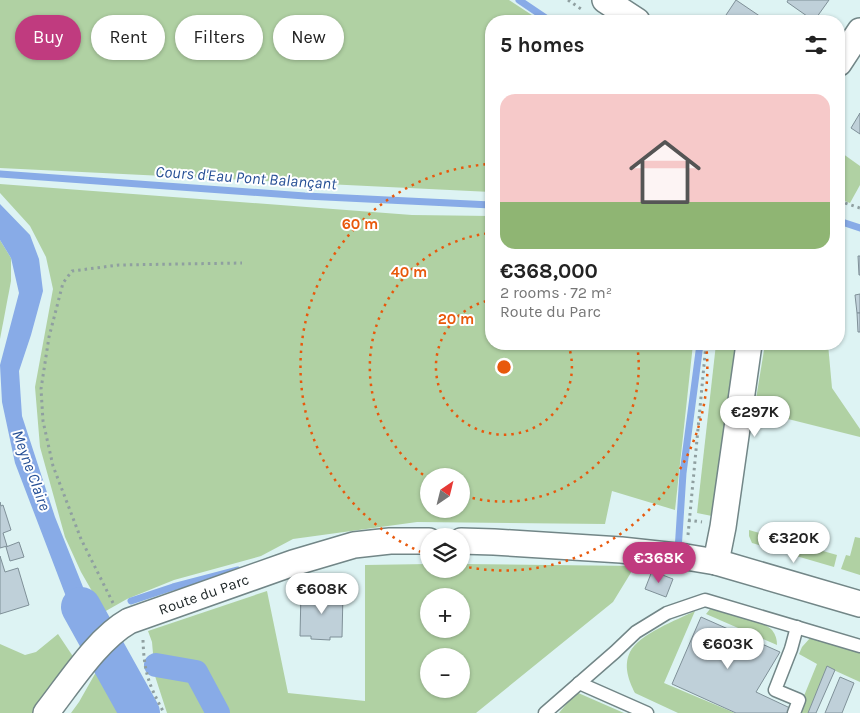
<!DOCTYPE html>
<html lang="en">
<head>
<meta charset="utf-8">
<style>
	:root { --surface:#fff; --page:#f2f2f2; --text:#222; --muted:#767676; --line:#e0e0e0; --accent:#c03b7f }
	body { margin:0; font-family:Karla,sans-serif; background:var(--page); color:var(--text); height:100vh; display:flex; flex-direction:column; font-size:19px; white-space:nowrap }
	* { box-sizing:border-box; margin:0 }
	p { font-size:16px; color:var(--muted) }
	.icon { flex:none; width:28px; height:28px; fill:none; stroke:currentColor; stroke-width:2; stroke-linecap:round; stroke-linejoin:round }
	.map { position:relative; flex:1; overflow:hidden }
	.details { position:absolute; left:485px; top:15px; width:360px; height:335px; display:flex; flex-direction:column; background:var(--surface); border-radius:20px; box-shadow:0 1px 4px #0004 }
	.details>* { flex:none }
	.top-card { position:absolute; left:15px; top:15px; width:395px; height:45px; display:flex; gap:10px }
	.needle { width:32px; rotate:35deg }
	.buttons { position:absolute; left:420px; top:468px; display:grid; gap:10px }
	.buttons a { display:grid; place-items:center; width:50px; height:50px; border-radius:50%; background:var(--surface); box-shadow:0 1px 4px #0004; font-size:25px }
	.price { position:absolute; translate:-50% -42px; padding:0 11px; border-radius:18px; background:#fff; color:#222; font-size:16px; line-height:32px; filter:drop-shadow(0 1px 2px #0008) }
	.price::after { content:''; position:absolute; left:50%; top:30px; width:15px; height:11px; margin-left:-8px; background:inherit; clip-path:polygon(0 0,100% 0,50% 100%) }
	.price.on { background:var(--accent); color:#fff }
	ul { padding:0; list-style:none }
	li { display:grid; align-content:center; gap:10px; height:265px; padding:0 15px }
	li+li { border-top:1px solid var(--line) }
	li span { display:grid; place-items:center; height:155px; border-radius:15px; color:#555 }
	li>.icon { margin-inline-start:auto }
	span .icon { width:90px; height:90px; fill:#fffc; stroke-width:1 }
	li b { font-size:21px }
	h2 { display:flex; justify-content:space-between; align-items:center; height:60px; padding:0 15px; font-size:21px }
	.pill { padding:0 18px; border-radius:22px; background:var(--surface); box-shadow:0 1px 4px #0004; font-size:18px; line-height:45px }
	.pill.on { background:var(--accent); color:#fff }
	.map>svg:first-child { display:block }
</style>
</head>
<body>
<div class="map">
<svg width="860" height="713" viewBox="0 0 860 713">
	<rect width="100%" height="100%" fill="#ddf3f3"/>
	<g fill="#b0d1a3" fill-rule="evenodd">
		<path d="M 0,0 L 509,0 L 541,21 L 491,21 L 491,192 L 0,168 Z"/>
		<path d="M 839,151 L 860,166 L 860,185 L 850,203 L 839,199 Z"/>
		<path d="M 0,184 L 412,215 L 491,216 L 491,344 L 693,344 L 675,510 L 612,491 L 605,524 L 417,522 L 293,539 L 261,556 L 174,580 L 127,599 L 104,612 L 81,572 L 65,537 L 40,447 L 35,387 L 53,289 L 46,257 L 30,226 L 0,193 ZM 429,476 L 461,476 L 461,509 L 429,509 Z"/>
		<path d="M 0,240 L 11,258 L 11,281 L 0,339 Z"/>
		<path d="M 716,344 L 738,344 L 712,516 L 697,513 Z"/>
		<path d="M 765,344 L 828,344 L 832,388 L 860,429 L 860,437 L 768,414 L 768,408 L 755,405 Z"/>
		<path d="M 749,530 L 837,555 L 834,567 L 752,543 L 749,536 Z"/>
		<path d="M 855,537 L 860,538 L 860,575 L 841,569 L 846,555 L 850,556 Z"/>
		<path d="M 429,564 L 429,569 L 461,569 L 461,564 L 635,566 L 613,602 L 476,713 L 167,713 L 155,676 L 152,642 L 148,631 L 267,591 L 288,693 L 365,701 L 365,565 ZM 429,596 L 461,596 L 461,629 L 429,629 ZM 429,656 L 461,656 L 461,689 L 429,689 Z"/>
		<path d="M 710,609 C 726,613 762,619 772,630 C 776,635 777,640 777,645 L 706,614 Z"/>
		<path d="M 695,611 L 664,683 L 735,713 L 678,713 L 635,693 C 629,681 623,666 630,652 C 639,634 677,620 695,611 Z"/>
		<path d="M 58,634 L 76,661 L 36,713 L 0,713 L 0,644 L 25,655 L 36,652 Z"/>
		<path d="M 811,637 L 860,651 L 860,682 L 827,667 L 808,713 L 797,713 L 817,664 L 799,654 L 802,647 Z"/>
		<path d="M 100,665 L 132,712 L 132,713 L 71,713 L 79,702 Z"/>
		<path d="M 576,692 L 624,713 L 559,713 Z"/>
	</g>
	<path fill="#88abe7" d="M 0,204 L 30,235 L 39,259 L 43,291 L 31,335 L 19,371 L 22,416 L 55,517 L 85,592 L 95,615 L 103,624 L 88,642 C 77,632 73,620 70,607 L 15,463 L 2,402 L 0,365 L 19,293 L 11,258 L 0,240 Z"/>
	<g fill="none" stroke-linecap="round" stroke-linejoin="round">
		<g stroke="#88abe7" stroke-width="7">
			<path d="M 519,0 L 550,21"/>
			<path d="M 0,174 L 305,196 L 491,205"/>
			<path d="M 839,221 L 860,228"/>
			<path d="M 432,535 L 459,535"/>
			<path d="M 676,550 L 678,551 L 683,473 L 700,344"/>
			<path d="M 131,601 L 173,587 L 238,570"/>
		</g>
		<path stroke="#88abe7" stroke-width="24" d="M 156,665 L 196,672 L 218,713"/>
		<path stroke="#88abe7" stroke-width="40" d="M 81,607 L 140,713"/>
	</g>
	<g fill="#bfd0d9" stroke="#7f9098">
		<path d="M 736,0 L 764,19 L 767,16 L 775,21 L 722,21 Z"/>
		<path d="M 788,0 L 829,0 L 814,21 L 787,2 Z"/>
		<path d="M 860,113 L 860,134 L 851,128 Z"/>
		<path d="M 858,256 L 860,256 L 860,275 L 859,275 Z"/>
		<path d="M 860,294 L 860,313 L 857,313 L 855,295 Z"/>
		<path d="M 857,313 L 860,313 L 860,332 L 858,332 Z"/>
		<path d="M 0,502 L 1,506 L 3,505 L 11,530 L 3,533 L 7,546 L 0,548 Z"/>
		<path d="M 19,542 L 24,557 L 10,561 L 6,547 Z"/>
		<path d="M 0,556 L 5,572 L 18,568 L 29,605 L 0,614 Z"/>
		<path d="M 652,571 L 673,579 L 666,597 L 645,589 Z"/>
		<path d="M 301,592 L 343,593 L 342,637 L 330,637 L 330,640 L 311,639 L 311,636 L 300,636 Z"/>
		<path d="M 701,617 L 780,652 L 756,692 L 790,708 L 787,713 L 736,713 L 672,684 Z"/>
		<path d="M 827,666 L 835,670 L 816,713 L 808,713 Z"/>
		<path d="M 840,677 L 854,683 L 842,713 L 825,713 Z"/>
	</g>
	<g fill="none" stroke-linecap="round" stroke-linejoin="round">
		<defs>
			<g id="lane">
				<path d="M 579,683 L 647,713"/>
				<path d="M 545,713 L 615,652 L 636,632 L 667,613 L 705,600 L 860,646"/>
				<path d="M 794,713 L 799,700 L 775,690 L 791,649 L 797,627"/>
			</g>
			<g id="street">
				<path d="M 605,0 L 637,21"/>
				<path d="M 839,63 L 860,31"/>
				<path d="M 461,541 L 494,542 L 621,550 L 686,557 L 716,562 L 860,604"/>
				<path d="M 716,562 L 723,527 L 749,344"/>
				<path id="s1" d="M 46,713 C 69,684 97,639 129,621 L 293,563 L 354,545 L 390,541 L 429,541"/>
			</g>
		</defs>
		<use href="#lane" stroke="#728687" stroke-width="15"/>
		<use href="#street" stroke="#728687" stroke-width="28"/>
		<g stroke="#8f9fa0" stroke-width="3" stroke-dasharray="2.5 4" stroke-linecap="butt">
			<path d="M 568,0 L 584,11"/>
			<path d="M 839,201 L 860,208"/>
			<path d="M 688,520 L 702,522"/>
			<path d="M 688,535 L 706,344"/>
			<path d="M 113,603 L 81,539 L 53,466 L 43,421 L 41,389 L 49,337 L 63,283 L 72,271 L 119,265 L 242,263"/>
			<path d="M 143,640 C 144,673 149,685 164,713"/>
		</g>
		<use href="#lane" stroke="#fff" stroke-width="12"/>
		<use href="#street" stroke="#fff" stroke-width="25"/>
	</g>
	<g fill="none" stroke="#e8590c" stroke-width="2.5" stroke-dasharray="2.5 5">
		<path d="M568 344A68 68 0 1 1 491 300"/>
		<path d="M429 479A135 135 0 0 1 491 233M637 345A135 135 0 0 1 462 495"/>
		<path d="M428 555A203 203 0 0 1 490 164M706 344A203 203 0 0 1 462 566"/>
	</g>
	<g text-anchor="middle" stroke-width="4" stroke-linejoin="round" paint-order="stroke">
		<g font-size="15" fill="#21292a" stroke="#fff">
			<text dy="5" stroke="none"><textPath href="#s1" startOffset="204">Route du Parc</textPath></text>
		</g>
		<g font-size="16" font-style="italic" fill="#275096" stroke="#fff">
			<text transform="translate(246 177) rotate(4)" y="6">Cours d'Eau Pont Balançant</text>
			<text transform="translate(32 470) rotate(70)" y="6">Meyne Claire</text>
		</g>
	</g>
	<circle cx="504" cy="367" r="8" fill="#e8590c" stroke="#fff" stroke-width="2.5"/>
	<g font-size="15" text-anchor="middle" font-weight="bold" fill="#e8590c" stroke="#fff" stroke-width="4" stroke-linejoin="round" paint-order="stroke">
		<text x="360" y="229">60 m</text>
		<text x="409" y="277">40 m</text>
		<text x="456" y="324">20 m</text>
	</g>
</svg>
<div class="buttons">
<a><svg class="needle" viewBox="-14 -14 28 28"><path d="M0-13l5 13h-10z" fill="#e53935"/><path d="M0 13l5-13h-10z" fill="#767676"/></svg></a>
<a><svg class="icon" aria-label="layers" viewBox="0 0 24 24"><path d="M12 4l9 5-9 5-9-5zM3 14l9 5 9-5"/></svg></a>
<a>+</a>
<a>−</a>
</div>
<b class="price" style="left:755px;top:438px">€297K</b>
<b class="price" style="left:794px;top:564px">€320K</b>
<b class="price on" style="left:659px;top:584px">€368K</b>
<b class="price" style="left:322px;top:615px">€608K</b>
<b class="price" style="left:728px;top:670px">€603K</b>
<div class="top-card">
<a class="pill on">Buy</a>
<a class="pill">Rent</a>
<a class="pill">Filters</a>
<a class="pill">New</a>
</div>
<section class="details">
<h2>5 homes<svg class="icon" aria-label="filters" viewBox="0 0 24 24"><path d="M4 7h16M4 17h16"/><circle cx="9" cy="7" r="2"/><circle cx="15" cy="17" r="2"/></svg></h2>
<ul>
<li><span style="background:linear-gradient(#f6c9c9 70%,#8fb573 0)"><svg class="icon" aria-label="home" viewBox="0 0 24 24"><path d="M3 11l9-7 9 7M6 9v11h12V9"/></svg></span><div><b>€368,000</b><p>2 rooms · 72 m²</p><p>Route du Parc</p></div></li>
</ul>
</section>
</div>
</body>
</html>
